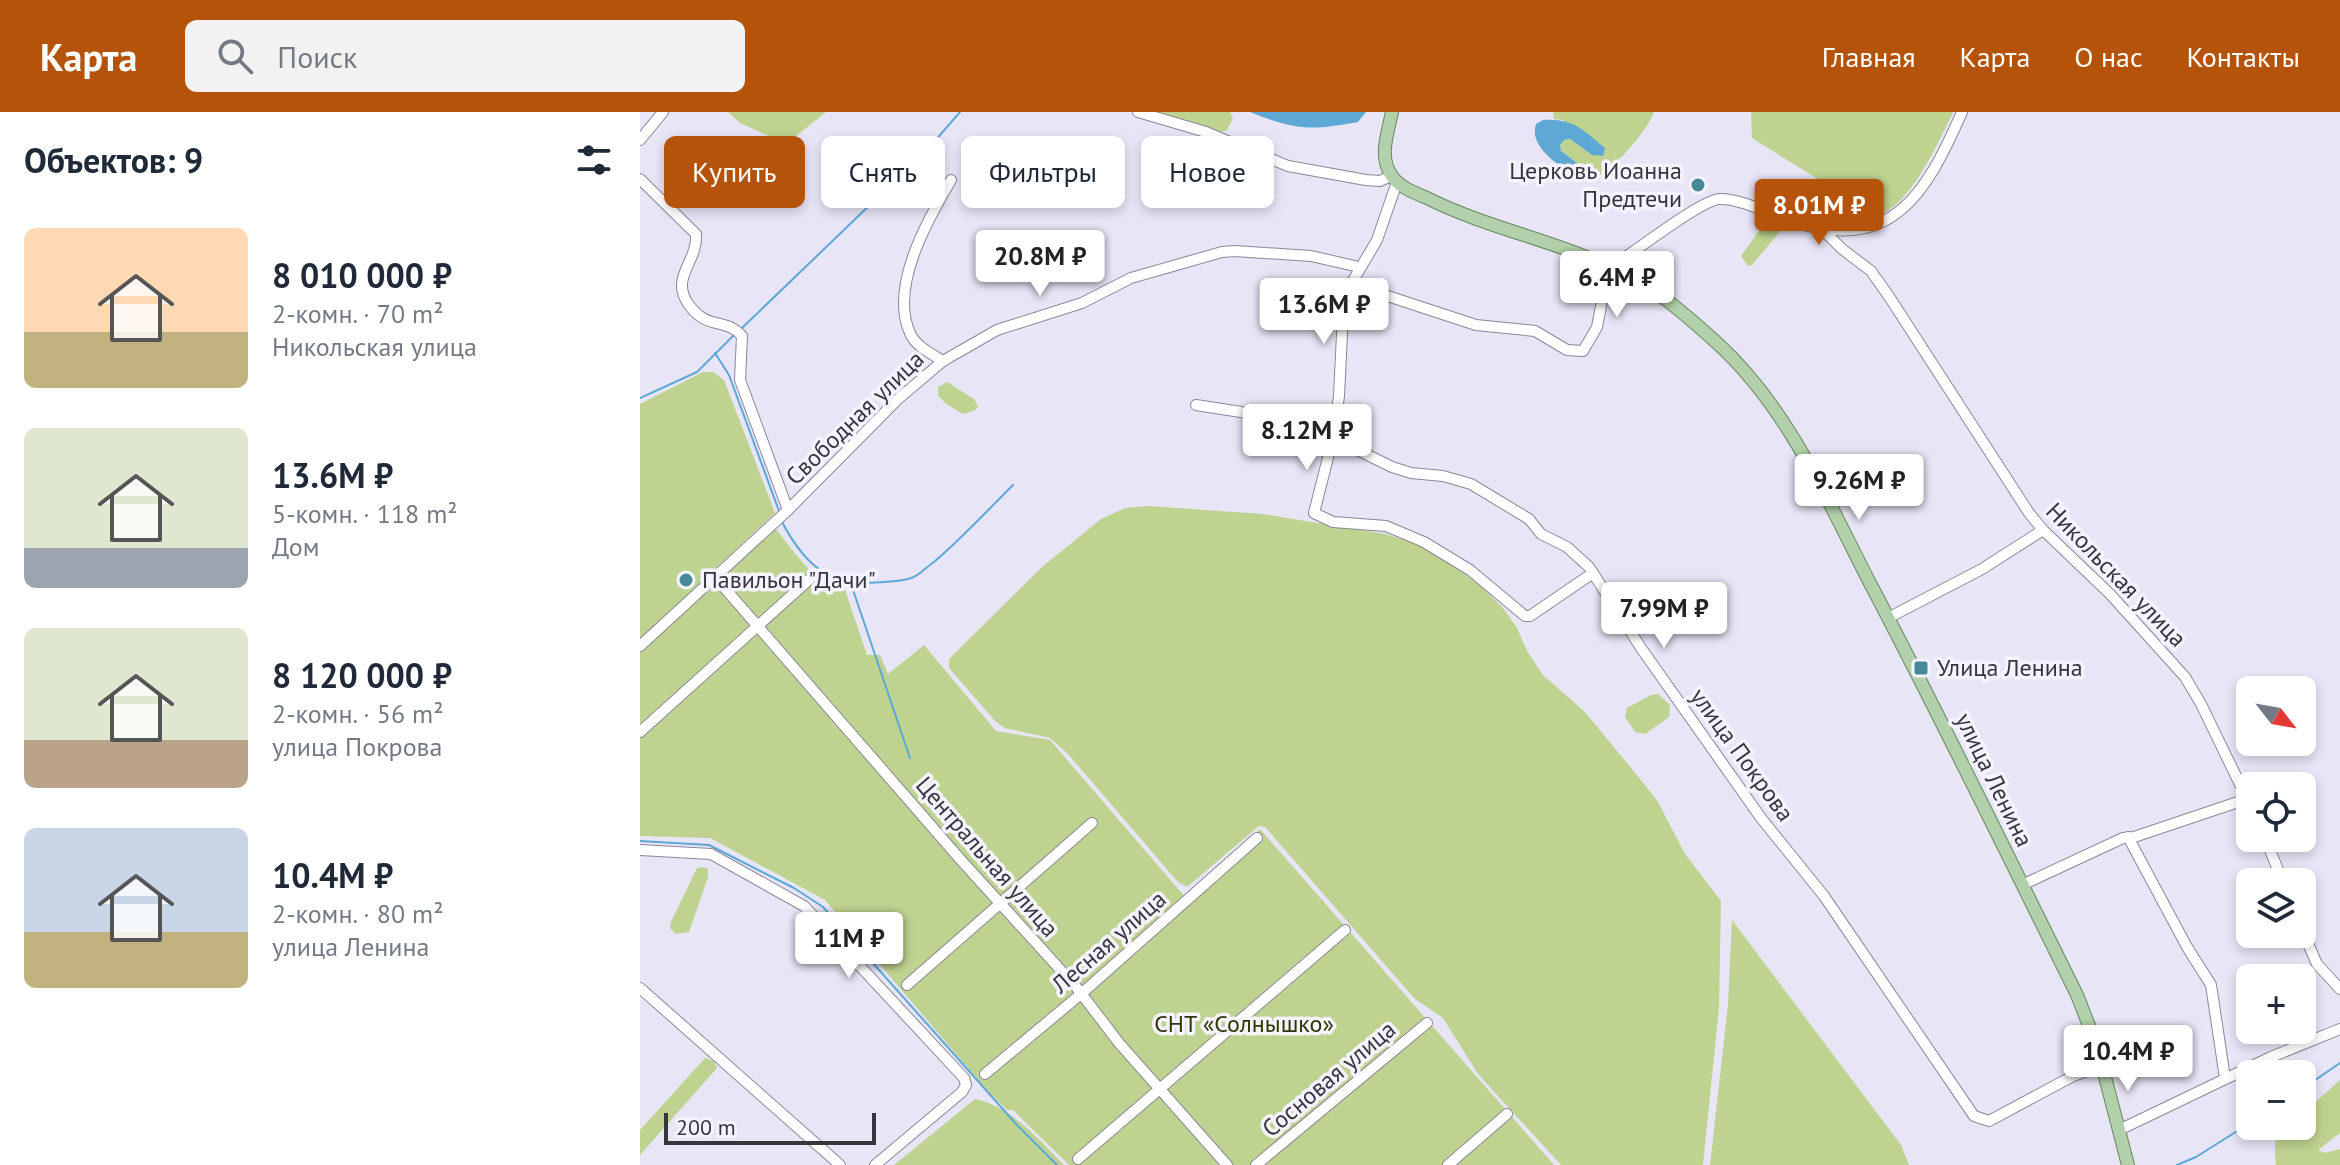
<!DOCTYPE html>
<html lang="ru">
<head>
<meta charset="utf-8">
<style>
	:root { --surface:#fff; --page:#f2f2f3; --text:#1f2937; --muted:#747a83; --accent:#b45309 }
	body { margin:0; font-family:"PT Sans",sans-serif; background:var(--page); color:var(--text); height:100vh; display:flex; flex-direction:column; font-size:30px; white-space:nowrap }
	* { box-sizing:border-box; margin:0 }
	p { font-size:26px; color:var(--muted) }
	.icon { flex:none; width:44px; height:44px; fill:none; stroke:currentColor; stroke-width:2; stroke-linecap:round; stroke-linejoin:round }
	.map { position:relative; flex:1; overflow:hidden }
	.side { display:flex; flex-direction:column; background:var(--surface); width:640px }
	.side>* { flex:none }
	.banner { position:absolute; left:24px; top:24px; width:760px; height:72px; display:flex; gap:16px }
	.needle { width:52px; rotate:121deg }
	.fabs { position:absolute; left:1596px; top:564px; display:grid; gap:16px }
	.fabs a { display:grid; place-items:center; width:80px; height:80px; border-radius:12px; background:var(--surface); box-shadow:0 4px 12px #0003; font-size:40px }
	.scale { position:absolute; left:24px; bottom:20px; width:212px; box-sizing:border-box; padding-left:8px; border:4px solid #37363d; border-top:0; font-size:22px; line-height:28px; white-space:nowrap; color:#37363d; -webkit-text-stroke:6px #f5f3fe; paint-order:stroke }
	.price { position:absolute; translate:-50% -68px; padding:0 18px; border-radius:8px; background:#fff; color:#222; font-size:26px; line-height:52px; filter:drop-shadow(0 2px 4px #0008) }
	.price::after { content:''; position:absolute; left:50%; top:48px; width:24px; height:18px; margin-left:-12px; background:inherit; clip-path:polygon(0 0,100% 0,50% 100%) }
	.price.on { background:var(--accent); color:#fff }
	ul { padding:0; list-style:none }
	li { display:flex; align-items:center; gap:24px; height:200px; padding:0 24px }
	li span { display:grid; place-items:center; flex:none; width:224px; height:160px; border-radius:12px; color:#555 }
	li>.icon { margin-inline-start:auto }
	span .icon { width:96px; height:96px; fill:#fffc; stroke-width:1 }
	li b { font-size:34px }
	h2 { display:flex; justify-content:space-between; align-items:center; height:96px; padding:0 24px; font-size:34px }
	.tag { padding:0 28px; border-radius:12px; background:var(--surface); box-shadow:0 4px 12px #0003; font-size:28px; line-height:72px }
	.tag.on { background:var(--accent); color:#fff }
	header { display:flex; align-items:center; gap:48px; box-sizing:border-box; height:112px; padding:0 40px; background:var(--accent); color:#fff }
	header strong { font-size:38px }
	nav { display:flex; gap:44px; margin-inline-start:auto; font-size:28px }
	.search { width:560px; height:72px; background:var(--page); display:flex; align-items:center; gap:20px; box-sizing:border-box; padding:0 28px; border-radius:12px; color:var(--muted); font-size:30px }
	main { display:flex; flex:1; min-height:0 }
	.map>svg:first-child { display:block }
</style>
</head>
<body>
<header>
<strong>Карта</strong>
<div class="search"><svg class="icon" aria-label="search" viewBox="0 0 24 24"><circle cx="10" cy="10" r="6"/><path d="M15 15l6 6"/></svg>Поиск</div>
<nav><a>Главная</a><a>Карта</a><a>О нас</a><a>Контакты</a></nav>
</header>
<main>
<section class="side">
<h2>Объектов: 9<svg class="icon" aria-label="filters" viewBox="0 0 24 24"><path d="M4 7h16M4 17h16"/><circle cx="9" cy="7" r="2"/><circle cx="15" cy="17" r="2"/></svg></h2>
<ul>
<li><span style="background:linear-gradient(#ffd9b3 65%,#c2b280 0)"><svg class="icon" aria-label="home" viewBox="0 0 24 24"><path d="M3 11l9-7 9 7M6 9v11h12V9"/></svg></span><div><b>8 010 000 ₽</b><p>2-комн. · 70 m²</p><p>Никольская улица</p></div></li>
<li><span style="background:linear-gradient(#dfe7d0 75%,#9aa5b1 0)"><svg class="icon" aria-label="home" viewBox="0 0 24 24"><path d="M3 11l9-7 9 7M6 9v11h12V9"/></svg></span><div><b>13.6M ₽</b><p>5-комн. · 118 m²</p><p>Дом</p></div></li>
<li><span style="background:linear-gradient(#dfe7d0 70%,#b9a48a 0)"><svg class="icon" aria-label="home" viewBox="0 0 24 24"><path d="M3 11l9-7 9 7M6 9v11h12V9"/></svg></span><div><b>8 120 000 ₽</b><p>2-комн. · 56 m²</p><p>улица Покрова</p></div></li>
<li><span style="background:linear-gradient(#c9d6e8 65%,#c2b280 0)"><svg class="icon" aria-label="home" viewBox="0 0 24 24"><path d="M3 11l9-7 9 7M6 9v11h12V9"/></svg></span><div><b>10.4M ₽</b><p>2-комн. · 80 m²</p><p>улица Ленина</p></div></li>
</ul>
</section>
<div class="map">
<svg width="1700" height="1053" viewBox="0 0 1700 1053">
	<rect width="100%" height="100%" fill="#e7e5f6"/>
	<g fill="#bfd390">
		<path d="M 88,0 L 186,0 L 146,32 L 100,11 Z"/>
		<path d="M 516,0 L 590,0 L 593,6 L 587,18 L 581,20 Z"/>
		<path d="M 913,0 L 1014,0 C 1006,21 970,63 948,68 L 933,60 L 937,56 L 934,49 L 921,39 L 920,33 L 924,28 L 930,27 L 952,43 L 923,8 L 914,7 Z"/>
		<path d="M 1111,0 L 1313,0 C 1298,31 1271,93 1237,104 L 1112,26 Z"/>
		<path d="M 1132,107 L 1144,111 L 1144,115 L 1112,153 L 1108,154 L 1101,144 L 1118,120 Z"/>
		<path d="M 63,260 L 73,260 L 84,268 L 135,401 L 0,527 L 0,292 Z"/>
		<path d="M 307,270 L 334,287 L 338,294 L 336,298 L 323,302 L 305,291 L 298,283 L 298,275 Z"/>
		<path d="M 508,394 L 623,402 L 746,422 L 783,434 L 804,447 L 840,473 L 863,496 L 877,516 L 887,539 L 903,563 L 945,600 L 1005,673 L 1018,690 L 1045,742 L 1081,789 L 1079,895 L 1063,1053 L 921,1053 L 838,962 L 803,906 L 775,887 L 625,715 L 619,714 L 547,775 L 538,770 L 427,641 L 410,626 L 365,616 L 356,610 L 309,556 L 309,547 L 402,455 L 461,407 L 485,396 Z"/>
		<path d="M 135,416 C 152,436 176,476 204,475 L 227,543 L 240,543 L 248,562 L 284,533 L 356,619 L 410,628 L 545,785 L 620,717 L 914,1053 L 429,1053 L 373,998 L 367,998 L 344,975 L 185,788 L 70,726 L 0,724 L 0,540 Z"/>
		<path d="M 1018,582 L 1030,593 L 1029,605 L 1005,622 L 995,620 L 985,605 L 987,596 L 1011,583 Z"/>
		<path d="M 63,755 L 68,757 L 68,765 L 49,820 L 36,822 L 30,816 L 31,810 L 57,756 Z"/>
		<path d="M 1092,808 L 1261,1033 L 1269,1053 L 1070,1053 L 1088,892 Z"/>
		<path d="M 65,946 L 74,949 L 77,956 L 0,1043 L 0,1018 Z"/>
		<path d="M 1700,968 L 1700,1021 L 1678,1038 L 1685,1041 L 1700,1037 L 1700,1053 L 1636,1053 C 1634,1028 1632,1014 1662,1014 L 1662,1002 Z"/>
		<path d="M 335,987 C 371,994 399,1028 424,1053 L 254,1053 Z"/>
	</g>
	<g fill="#5ea8d6">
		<path d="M 610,0 L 726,0 L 718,10 C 670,19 655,18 610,0 Z"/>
		<path d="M 903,8 C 933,6 943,18 965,36 L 963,44 L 952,43 L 930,27 L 924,28 L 920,33 L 921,39 L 937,51 L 933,60 L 929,59 C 913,50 889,32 896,12 Z"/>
	</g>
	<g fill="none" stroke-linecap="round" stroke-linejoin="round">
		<g stroke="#5ea8d6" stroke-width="2">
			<path d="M 102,216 L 287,38 L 320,0"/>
			<path d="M 75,241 L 89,263 L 139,399"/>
			<path d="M 0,286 L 57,260 L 94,223"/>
			<path d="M 142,410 C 167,457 191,475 244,470 C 254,469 265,469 274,465 C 281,461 288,454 294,450 C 322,426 347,399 373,373"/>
			<path d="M 210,469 L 270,646"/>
			<path d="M 0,729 L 69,733 L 154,776 L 183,795 L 377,1013 L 417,1053"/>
			<path d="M 1662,977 L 1700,951"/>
			<path d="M 1537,1053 L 1556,1045 L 1610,1011"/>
		</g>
		<defs>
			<g id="minor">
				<path d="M 498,0 L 566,20 L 648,54 L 726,68 L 740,69 L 751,64"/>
				<path d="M 0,28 L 23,0"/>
				<path d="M 0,67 L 56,122 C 58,151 29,165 49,193 C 68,219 85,205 102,224 L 100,268 L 148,398"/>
				<path d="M 757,70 L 737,128 L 711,172 L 703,201 L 699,284 L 693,326 L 674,401 L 693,410 L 746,414 L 784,430 L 830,458 L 885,504 L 890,504 L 953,461"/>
				<path d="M 1184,119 L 1202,137 L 1231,159 L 1250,186 L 1389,401 L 1403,418 L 1470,482 L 1545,565 L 1561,592 L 1610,693"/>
				<path d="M 971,155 C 992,142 1062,87 1080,87 C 1103,87 1129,102 1150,109 C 1252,142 1285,84 1322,0"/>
				<path d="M 711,172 L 836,213 L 895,219 L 927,238 L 943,239 L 957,215 L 962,189 L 979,158"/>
				<path d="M 303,249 C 292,242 275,234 270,221 C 249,175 288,107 311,68"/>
				<path d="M 556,293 L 601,300 L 693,326 L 752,355 L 771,361 L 803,364 L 831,372 L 889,407 L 901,422 L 927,435 L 949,455 L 1001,536 L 1121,706 L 1184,784 L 1334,1004 L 1349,1009 L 1433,964 L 1463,953"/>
				<path d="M 75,465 L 320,747 L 437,876 L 479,931 L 587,1053"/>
				<path d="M 1248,506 L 1342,457 L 1403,418"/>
				<path d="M 0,534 L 148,398 L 258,287 L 303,249 L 357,218 L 442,191 L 491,166 L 582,140 L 594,139 L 671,144 L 719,155"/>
				<path d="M 0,620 L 172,465"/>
				<path d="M 1488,725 L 1547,835 L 1571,873 L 1585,966"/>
				<path d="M 1625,726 L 1643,770"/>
				<path d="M 0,738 L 71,742 L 164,794 L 324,966 L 326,973 L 322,980 L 235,1053"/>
				<path d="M 1382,773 L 1483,726 L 1494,725 L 1607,687"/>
				<path d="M 1662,818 L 1677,852 L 1700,877"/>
				<path d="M 267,873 L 452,711"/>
				<path d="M 0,876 L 200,1053"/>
				<path d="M 345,962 L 441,882 L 617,726"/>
				<path d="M 1479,1018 L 1631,945 L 1700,917"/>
				<path d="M 438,1047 L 705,818"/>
				<path d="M 616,1053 L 787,911"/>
				<path d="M 808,1053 L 867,1002"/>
			</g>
			<path id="major" d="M 752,0 C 748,21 738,45 752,64 C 759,75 775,81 787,86 C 847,116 913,128 973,156 C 1012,173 1045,202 1076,230 C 1148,295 1187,388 1231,473 C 1302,608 1369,746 1437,883 L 1457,934 L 1488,1053"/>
		</defs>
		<use href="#minor" stroke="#8a8898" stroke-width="12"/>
		<use href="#major" stroke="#668760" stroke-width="14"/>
		<use href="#minor" stroke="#fff" stroke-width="10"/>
		<use href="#major" stroke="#b2d1ab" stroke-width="12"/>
	</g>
	<g fill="#468a98" stroke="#f5f3fe" stroke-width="3">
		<circle cx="1058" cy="73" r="8"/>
		<circle cx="46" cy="468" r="8"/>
		<rect x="1273" y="548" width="16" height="16" rx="4"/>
	</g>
	<g text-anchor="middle" stroke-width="7" stroke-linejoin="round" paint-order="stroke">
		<g font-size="24" fill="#37363d" stroke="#f5f3fe" text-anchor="start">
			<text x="1042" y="67" text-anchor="end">Церковь Иоанна<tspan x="1042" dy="28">Предтечи</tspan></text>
			<text x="62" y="476">Павильон "Дачи"</text>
			<text x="1297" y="564">Улица Ленина</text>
		</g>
		<g font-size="24" fill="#37363d" stroke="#f5f3fe">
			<text transform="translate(215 306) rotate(-44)" y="8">Свободная улица</text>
			<text transform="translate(1476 463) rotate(46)" y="8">Никольская улица</text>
			<text transform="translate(1102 643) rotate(54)" y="8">улица Покрова</text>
			<text transform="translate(1354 668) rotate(64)" y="8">улица Ленина</text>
			<text transform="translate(347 745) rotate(49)" y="8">Центральная улица</text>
			<text transform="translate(469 830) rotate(-41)" y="8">Лесная улица</text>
			<text transform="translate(689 967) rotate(-40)" y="8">Сосновая улица</text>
		</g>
		<g font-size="24" fill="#2b3600" stroke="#f5f3fe">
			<text x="604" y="920">СНТ «Солнышко»</text>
		</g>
	</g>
</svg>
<div class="fabs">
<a><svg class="needle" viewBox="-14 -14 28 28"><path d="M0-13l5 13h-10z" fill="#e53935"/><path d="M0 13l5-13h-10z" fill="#747a83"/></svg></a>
<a><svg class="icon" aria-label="locate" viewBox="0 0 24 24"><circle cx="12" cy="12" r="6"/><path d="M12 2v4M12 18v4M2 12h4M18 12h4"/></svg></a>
<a><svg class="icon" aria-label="layers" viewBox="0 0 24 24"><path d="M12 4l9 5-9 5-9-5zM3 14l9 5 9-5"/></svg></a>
<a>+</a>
<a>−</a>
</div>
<div class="scale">200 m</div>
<b class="price on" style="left:1179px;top:135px">8.01M ₽</b>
<b class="price" style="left:400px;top:186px">20.8M ₽</b>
<b class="price" style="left:977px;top:207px">6.4M ₽</b>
<b class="price" style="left:684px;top:234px">13.6M ₽</b>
<b class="price" style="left:667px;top:360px">8.12M ₽</b>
<b class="price" style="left:1219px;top:410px">9.26M ₽</b>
<b class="price" style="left:1024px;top:538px">7.99M ₽</b>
<b class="price" style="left:209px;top:868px">11M ₽</b>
<b class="price" style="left:1488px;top:981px">10.4M ₽</b>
<div class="banner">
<a class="tag on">Купить</a>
<a class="tag">Снять</a>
<a class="tag">Фильтры</a>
<a class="tag">Новое</a>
</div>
</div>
</main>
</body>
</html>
